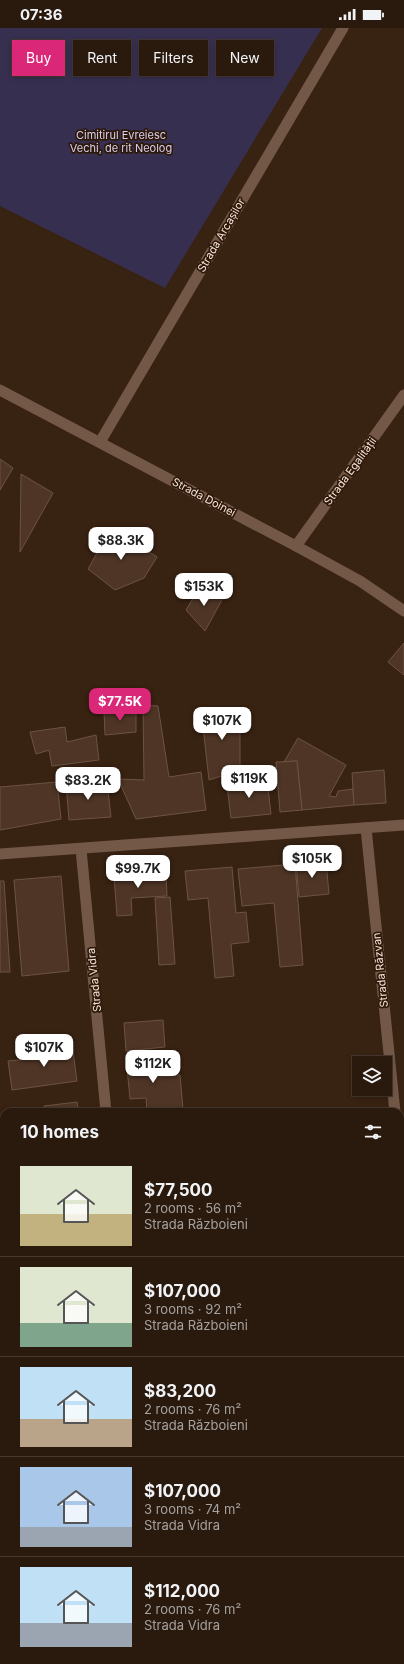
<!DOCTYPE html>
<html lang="en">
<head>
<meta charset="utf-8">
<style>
	:root { --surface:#2a1a0e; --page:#322317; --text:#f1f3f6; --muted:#a5a19e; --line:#46382e; --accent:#db2777 }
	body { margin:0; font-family:Inter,sans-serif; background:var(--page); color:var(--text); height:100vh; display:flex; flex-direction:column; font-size:15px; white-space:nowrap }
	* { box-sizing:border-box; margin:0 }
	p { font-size:13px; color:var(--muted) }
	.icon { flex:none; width:22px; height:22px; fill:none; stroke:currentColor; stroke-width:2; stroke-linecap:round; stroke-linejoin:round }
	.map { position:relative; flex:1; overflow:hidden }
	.drawer { position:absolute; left:0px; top:1080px; width:404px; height:556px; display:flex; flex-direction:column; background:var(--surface); border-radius:12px 12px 0 0; box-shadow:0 2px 6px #0003,0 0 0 1px var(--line) }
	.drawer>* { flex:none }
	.hud { position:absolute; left:12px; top:12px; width:380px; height:36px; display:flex; gap:8px }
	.buttons { position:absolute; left:352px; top:1028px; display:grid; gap:8px }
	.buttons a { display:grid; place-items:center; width:40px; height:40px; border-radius:0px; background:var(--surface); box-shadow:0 2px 6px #0003,0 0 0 1px var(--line); font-size:20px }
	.price { position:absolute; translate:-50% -34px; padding:0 9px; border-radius:8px; background:#fff; color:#222; font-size:13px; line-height:26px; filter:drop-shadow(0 1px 2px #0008) }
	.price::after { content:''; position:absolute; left:50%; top:24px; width:12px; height:9px; margin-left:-6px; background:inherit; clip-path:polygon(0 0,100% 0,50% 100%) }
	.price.current { background:var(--accent); color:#fff }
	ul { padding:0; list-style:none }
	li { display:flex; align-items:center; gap:12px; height:100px; padding:0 20px }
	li+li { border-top:1px solid var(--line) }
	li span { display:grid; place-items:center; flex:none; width:112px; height:80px; border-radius:0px; color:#555 }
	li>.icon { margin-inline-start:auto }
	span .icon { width:48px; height:48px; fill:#fffc; stroke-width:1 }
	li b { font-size:17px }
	h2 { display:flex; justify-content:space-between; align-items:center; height:48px; padding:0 20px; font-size:17px }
	.pill { padding:0 14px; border-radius:0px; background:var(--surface); box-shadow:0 2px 6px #0003,0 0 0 1px var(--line); font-size:14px; line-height:36px }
	.pill.current { background:var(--accent); color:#fff }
	.status { display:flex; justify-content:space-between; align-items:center; height:28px; padding:0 20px; background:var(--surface); direction:ltr }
	.status svg { height:11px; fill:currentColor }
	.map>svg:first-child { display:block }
</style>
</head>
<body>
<div class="status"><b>07:36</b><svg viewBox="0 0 49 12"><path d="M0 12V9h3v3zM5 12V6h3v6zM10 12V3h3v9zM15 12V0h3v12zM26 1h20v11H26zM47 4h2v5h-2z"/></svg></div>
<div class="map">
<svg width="404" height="1636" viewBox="0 0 404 1636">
	<rect width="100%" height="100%" fill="#382212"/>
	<path fill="#362f50" d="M 0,0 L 322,0 L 165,260 L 0,178 Z"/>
	<g fill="#4e3525" stroke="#6d5342">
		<path d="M 0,431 L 13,440 L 0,462 Z"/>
		<path d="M 21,446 L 53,465 L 20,524 Z"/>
		<path d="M 111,500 L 157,529 L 144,550 L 115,562 L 88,541 Z"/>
		<path d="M 200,559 L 223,570 L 205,603 L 186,582 Z"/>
		<path d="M 404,615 L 404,647 L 388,634 Z"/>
		<path d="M 143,677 L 158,678 L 169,749 L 201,744 L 206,782 L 136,791 L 118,751 L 144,752 Z"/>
		<path d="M 240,680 L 240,742 L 209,752 L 201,681 Z"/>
		<path d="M 104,683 L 136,684 L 136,704 L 105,707 Z"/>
		<path d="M 65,699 L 67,714 L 96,707 L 99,732 L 52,738 L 49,722 L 36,726 L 30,704 Z"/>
		<path d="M 298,710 L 346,737 L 329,768 L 336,769 L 338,763 L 353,761 L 354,777 L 302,782 L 297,733 L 284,734 Z"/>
		<path d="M 297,733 L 302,782 L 280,784 L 276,734 Z"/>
		<path d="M 384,742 L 386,775 L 354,777 L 352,745 Z"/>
		<path d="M 267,752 L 271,786 L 231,790 L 227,757 Z"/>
		<path d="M 57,754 L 61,791 L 0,802 L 0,759 Z"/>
		<path d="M 107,755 L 111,789 L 69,792 L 66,756 Z"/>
		<path d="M 326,833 L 329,866 L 299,869 L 296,836 Z"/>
		<path d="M 295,836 L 303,937 L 280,939 L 274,875 L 242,878 L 238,841 Z"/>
		<path d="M 232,839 L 236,885 L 246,884 L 249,914 L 231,916 L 234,948 L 215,950 L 208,870 L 188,872 L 185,843 Z"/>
		<path d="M 166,844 L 167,868 L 131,870 L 132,887 L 117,888 L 114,848 Z"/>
		<path d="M 61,848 L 69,943 L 22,948 L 14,852 Z"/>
		<path d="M 0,853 L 4,853 L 10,944 L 0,944 Z"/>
		<path d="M 170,869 L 175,936 L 159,937 L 155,870 Z"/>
		<path d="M 163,992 L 165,1019 L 126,1023 L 124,995 Z"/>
		<path d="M 72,1016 L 77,1053 L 12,1062 L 8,1033 L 28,1031 L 27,1021 Z"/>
		<path d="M 158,1026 L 160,1049 L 180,1047 L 183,1081 L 147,1084 L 146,1070 L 130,1071 L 126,1029 Z"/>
		<path d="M 77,1074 L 79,1084 L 45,1084 L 44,1078 Z"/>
		<rect x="0" y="1108" width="4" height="38"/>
	</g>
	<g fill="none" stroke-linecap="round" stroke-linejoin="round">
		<g stroke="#735847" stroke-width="11">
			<path d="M 0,362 L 296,518 L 360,553 L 404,583"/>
			<path d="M 100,414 L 343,0"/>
			<path d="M 296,518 L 404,367"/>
			<path d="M 366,800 L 395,1084"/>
			<path d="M 81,821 L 106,1084"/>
			<path d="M 400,1133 L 404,1171"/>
			<path d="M 160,1632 L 160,1636"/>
		</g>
		<path stroke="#735847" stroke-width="11" d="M 0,826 L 404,797"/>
	</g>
	<g text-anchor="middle" stroke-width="3.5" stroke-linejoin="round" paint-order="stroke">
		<g font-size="11" fill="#d5d0f4" stroke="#2e1808">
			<text x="121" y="111">Cimitirul Evreiesc<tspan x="121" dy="13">Vechi, de rit Neolog</tspan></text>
		</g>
		<g font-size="11" fill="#f4e4da" stroke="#2e1808">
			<text transform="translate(221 207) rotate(-60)" y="4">Strada Arcașilor</text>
			<text transform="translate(350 443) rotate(-54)" y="4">Strada Egalității</text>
			<text transform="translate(204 469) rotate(28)" y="4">Strada Doinei</text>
			<text transform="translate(380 942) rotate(-96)" y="4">Strada Răzvan</text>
			<text transform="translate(94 952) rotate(-96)" y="4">Strada Vidra</text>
		</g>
	</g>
</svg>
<div class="buttons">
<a><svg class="icon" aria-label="layers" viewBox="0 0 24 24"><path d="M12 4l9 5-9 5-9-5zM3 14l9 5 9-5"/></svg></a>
</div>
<b class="price" style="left:121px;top:533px">$88.3K</b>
<b class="price" style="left:204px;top:579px">$153K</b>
<b class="price current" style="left:120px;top:694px">$77.5K</b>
<b class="price" style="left:222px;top:713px">$107K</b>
<b class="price" style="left:249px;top:771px">$119K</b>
<b class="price" style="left:88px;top:773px">$83.2K</b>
<b class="price" style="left:312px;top:851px">$105K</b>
<b class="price" style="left:138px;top:861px">$99.7K</b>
<b class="price" style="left:44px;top:1040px">$107K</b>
<b class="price" style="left:153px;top:1056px">$112K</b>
<div class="hud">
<a class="pill current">Buy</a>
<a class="pill">Rent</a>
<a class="pill">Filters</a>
<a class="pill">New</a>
</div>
<section class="drawer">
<h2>10 homes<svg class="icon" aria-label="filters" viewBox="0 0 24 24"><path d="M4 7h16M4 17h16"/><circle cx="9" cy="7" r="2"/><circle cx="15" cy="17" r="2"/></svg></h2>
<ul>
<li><span style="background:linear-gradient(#dfe7d0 60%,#c2b280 0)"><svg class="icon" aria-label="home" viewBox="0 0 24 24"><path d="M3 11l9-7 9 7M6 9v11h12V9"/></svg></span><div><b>$77,500</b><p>2 rooms · 56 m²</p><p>Strada Războieni</p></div></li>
<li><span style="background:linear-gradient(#dfe7d0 70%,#7fa58c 0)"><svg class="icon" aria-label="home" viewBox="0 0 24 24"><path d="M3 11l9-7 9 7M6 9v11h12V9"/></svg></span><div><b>$107,000</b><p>3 rooms · 92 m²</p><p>Strada Războieni</p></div></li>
<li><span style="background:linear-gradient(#bfe0f5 65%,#b9a48a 0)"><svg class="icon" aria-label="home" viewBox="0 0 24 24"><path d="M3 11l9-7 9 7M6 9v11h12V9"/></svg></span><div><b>$83,200</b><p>2 rooms · 76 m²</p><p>Strada Războieni</p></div></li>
<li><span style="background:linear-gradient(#a9c7e8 75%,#9aa5b1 0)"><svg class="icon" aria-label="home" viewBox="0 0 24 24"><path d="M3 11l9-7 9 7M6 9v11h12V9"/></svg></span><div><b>$107,000</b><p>3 rooms · 74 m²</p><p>Strada Vidra</p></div></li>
<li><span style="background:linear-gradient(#bfe0f5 70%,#9aa5b1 0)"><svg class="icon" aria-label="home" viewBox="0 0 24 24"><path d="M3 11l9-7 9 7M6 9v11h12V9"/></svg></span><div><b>$112,000</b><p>2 rooms · 76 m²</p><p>Strada Vidra</p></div></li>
</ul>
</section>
</div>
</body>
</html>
